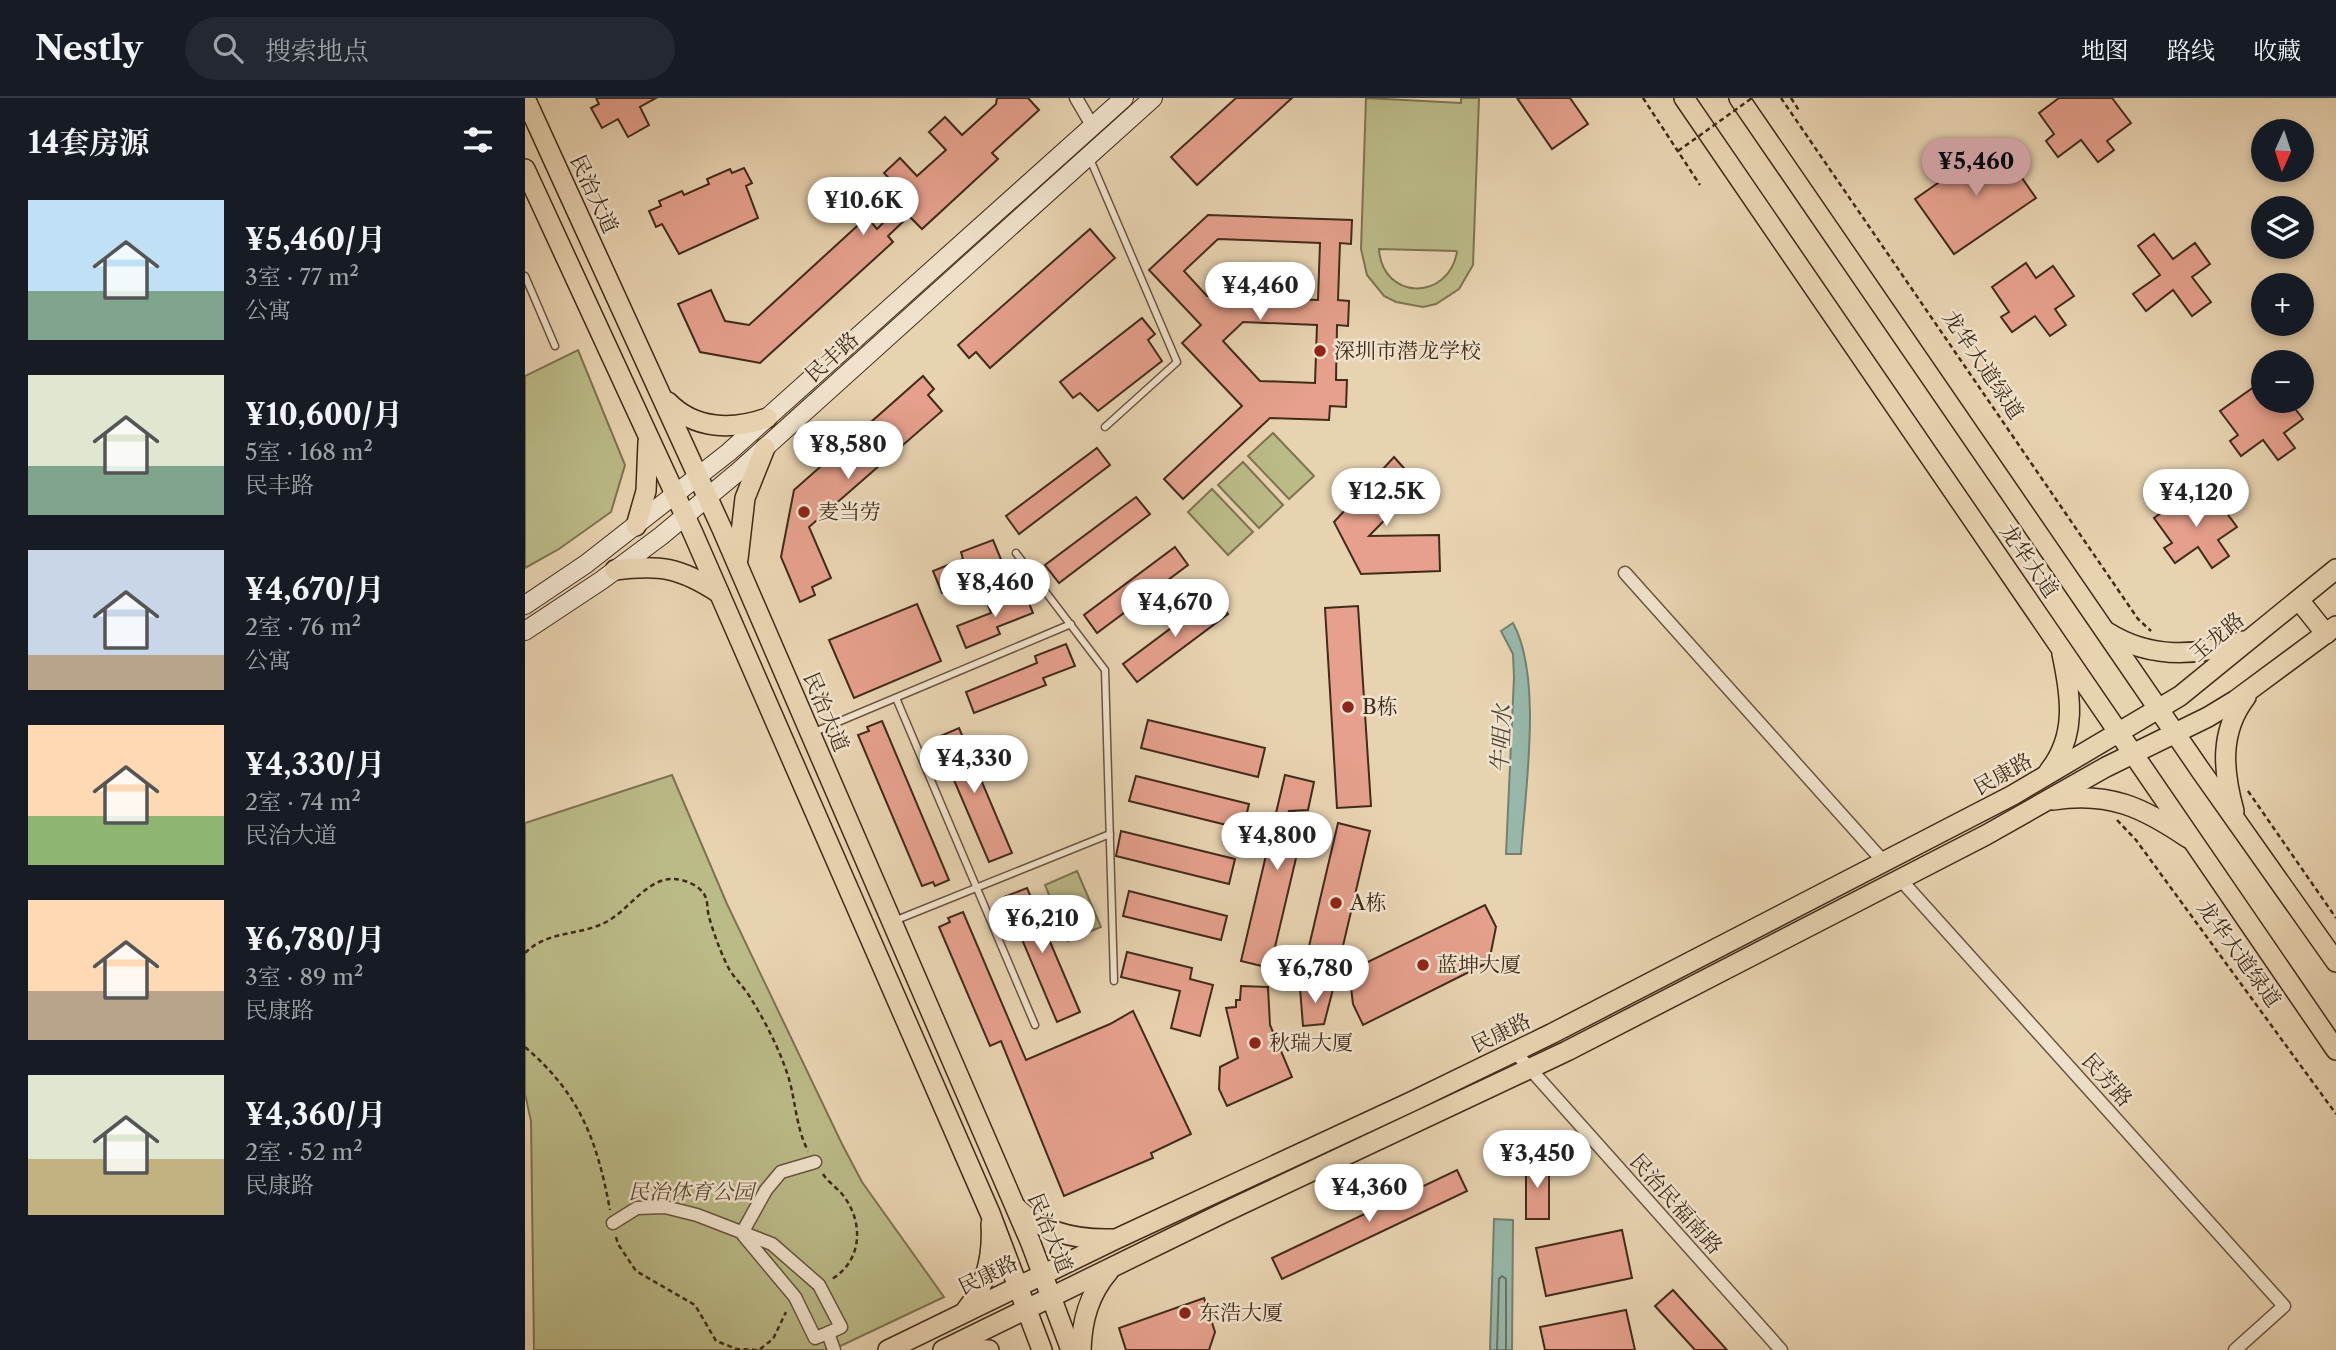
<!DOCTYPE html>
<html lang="zh">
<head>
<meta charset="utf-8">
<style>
	:root { --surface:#171b24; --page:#242831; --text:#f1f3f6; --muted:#9ea1a6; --line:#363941; --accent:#c59692 }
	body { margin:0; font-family:"Libre Caslon Text","Noto Serif SC",serif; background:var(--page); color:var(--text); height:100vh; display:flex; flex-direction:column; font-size:26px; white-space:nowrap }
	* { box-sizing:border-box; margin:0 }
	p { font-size:23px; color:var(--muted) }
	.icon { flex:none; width:38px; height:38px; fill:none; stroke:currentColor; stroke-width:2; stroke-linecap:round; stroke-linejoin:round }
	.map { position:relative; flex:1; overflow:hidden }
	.sheet { display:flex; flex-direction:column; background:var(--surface); width:525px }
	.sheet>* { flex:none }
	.needle { width:46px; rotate:183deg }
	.buttons { position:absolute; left:1726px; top:21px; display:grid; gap:14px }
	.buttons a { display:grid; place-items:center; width:63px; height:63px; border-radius:50%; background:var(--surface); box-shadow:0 4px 10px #0003; font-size:35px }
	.price { position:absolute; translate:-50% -60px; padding:0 16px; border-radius:24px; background:#fff; color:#222; font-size:23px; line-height:46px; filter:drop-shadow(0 2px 4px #0008) }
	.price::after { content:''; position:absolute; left:50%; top:42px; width:21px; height:16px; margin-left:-10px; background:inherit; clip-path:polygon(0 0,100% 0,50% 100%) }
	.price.on { background:var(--accent); color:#111 }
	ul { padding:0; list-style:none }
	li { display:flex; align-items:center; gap:21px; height:175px; padding:0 28px }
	li span { display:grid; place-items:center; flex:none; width:196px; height:140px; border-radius:0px; color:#555 }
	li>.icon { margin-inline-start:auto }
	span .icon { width:84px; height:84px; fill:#fffc; stroke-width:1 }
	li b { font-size:30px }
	h2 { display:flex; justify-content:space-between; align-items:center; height:84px; padding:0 28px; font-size:30px }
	header { display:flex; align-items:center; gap:42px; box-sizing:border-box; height:98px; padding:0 35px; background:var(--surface); border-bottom:2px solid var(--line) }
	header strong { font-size:33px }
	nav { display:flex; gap:38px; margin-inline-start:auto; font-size:24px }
	.search { width:490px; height:63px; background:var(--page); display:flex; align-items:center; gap:18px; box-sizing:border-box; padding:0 24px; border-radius:38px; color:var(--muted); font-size:26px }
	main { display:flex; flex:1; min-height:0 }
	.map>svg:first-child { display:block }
</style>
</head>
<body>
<header>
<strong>Nestly</strong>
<div class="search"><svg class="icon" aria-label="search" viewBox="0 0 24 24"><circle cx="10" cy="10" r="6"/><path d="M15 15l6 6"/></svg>搜索地点</div>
<nav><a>地图</a><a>路线</a><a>收藏</a></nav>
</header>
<main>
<section class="sheet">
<h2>14套房源<svg class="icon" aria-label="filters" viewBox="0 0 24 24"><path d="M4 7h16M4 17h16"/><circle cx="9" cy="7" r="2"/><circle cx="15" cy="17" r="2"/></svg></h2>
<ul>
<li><span style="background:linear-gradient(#bfe0f5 65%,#7fa58c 0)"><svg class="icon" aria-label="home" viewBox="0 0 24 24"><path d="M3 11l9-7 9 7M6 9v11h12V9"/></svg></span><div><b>¥5,460/月</b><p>3室 · 77 m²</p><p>公寓</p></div></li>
<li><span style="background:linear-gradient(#dfe7d0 65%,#7fa58c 0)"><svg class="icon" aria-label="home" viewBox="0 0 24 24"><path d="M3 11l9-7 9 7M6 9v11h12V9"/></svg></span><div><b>¥10,600/月</b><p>5室 · 168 m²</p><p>民丰路</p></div></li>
<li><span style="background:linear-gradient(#c9d6e8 75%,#b9a48a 0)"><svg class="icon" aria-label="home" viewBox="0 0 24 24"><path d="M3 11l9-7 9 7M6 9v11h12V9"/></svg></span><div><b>¥4,670/月</b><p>2室 · 76 m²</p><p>公寓</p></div></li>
<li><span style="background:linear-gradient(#ffd9b3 65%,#8fb573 0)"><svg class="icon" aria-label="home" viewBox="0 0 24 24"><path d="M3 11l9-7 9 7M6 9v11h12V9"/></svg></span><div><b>¥4,330/月</b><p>2室 · 74 m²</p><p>民治大道</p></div></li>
<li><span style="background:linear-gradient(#ffd9b3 65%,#b9a48a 0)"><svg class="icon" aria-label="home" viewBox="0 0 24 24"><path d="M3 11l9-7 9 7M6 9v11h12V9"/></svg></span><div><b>¥6,780/月</b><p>3室 · 89 m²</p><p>民康路</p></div></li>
<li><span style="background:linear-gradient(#dfe7d0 60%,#c2b280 0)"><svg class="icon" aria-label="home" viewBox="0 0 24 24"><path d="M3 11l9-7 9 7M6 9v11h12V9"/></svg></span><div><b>¥4,360/月</b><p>2室 · 52 m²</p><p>民康路</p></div></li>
</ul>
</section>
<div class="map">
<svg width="1811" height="1252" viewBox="0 0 1811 1252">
	<rect width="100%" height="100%" fill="#e8d3b1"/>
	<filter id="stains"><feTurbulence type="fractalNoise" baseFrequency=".00286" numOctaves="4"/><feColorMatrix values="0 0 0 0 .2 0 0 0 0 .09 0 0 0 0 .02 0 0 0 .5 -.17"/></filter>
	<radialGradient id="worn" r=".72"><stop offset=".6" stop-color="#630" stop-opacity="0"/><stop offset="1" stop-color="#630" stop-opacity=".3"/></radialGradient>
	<g fill="#bb8" stroke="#7e7351" stroke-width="2" fill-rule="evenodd">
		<path d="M 841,0 L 936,5 L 936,0 L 954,0 L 948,167 L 934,191 L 911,206 L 898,209 L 871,204 L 859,198 L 842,177 L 836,151 ZM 854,151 L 931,153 L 932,154 C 923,204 857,202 854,151 Z"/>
		<path d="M 53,252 L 100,367 L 86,414 L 34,451 L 0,470 L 0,278 Z"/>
		<path d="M 748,335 L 789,378 L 764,401 L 723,358 Z"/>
		<path d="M 718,364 L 758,407 L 734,430 L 693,387 Z"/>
		<path d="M 687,391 L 728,434 L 703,457 L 663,414 Z"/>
		<path d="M 147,677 L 202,806 L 317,1046 L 337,1084 L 419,1199 L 307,1252 L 9,1252 L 6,1023 L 0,996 L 0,725 Z"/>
		<path d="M 552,773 L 576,829 L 543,843 L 520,787 Z"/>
	</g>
	<g fill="#97b8aa" stroke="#758070" stroke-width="2">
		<path d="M 988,525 C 1018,580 1000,693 996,756 L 981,756 L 989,579 L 988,556 L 976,533 Z"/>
		<path d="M 969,1121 L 988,1122 L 987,1252 L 965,1252 Z"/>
	</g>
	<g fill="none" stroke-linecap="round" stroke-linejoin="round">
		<path stroke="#6c7262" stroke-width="2" d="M 972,1252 L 974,1181 L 977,1178 L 981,1181 L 981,1252"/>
	</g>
	<g fill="#e6a08d" stroke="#412b1a" stroke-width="2" fill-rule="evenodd">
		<path d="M 71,0 L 131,0 L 115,9 L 124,27 L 103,39 L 93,21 L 77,30 L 66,10 L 74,6 Z"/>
		<path d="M 472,0 L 503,0 L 514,12 L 467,55 L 473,61 L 397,131 L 384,118 L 363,138 L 368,144 L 235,265 L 175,254 L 153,206 L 186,192 L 200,223 L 224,227 L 342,119 L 352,131 L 369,114 L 362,106 L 376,93 L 359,75 L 375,60 L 392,78 L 421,52 L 404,34 L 420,19 L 437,37 L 471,6 Z"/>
		<path d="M 711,0 L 767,0 L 672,87 L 646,59 Z"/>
		<path d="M 992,0 L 1045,0 L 1063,26 L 1027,51 Z"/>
		<path d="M 1534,0 L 1587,0 L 1606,25 L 1582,43 L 1589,52 L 1573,64 L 1556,42 L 1533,59 L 1521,43 L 1529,36 L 1514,15 Z"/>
		<path d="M 1472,44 L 1511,100 L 1429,156 L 1390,101 Z"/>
		<path d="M 219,70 L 227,85 L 221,88 L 233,120 L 154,156 L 137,126 L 131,129 L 124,113 L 136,108 L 134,103 L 157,93 L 159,97 L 184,86 L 182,81 L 205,71 L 207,75 Z"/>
		<path d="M 683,117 L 827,122 L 826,146 L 815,145 L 813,202 L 824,203 L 823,228 L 812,227 L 811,282 L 822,282 L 821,309 L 805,308 L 804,322 L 745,320 L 658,401 L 639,381 L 717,308 L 657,245 L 676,227 L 624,172 ZM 693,141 L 795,145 L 793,202 L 682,198 L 659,173 ZM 718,224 L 792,227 L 790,285 L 735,283 L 698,243 Z"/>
		<path d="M 565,131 L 590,160 L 465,270 L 451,254 L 444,260 L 433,247 Z"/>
		<path d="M 1629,136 L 1648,161 L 1670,145 L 1685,166 L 1667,179 L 1686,204 L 1667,218 L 1648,192 L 1621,213 L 1608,196 L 1635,177 L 1613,148 Z"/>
		<path d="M 1501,165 L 1511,180 L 1528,168 L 1549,198 L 1530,211 L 1541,227 L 1525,238 L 1510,218 L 1487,234 L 1476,219 L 1484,214 L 1467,189 Z"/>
		<path d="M 617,220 L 630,236 L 623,242 L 637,263 L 573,313 L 555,295 L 548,300 L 535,284 Z"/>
		<path d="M 398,278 L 409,291 L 403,297 L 417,313 L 284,429 L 306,480 L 287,489 L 290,497 L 275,504 L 256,459 L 269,392 Z"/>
		<path d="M 1729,289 L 1738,303 L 1764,303 L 1778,321 L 1759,335 L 1770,350 L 1753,362 L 1738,342 L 1716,358 L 1705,343 L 1713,337 L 1695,313 Z"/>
		<path d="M 572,350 L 585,367 L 494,436 L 481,418 Z"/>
		<path d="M 869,359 L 894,387 L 844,438 L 914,437 L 915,473 L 836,476 L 809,424 Z"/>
		<path d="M 1663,396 L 1674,411 L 1690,399 L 1712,429 L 1693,442 L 1704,458 L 1687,470 L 1673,449 L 1650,465 L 1639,450 L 1647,445 L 1629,420 Z"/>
		<path d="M 611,399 L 625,416 L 534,485 L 520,467 Z"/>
		<path d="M 468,442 L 477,464 L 444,476 L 447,483 L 417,495 L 408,473 L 438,461 L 436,454 Z"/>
		<path d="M 650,449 L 663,467 L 572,535 L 559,517 Z"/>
		<path d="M 499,493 L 508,515 L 472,529 L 475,536 L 441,550 L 432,528 L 466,515 L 463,507 Z"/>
		<path d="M 689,498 L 703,516 L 612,584 L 598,566 Z"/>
		<path d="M 392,506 L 416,563 L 329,600 L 304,542 Z"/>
		<path d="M 833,508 L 846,708 L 812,710 L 800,510 Z"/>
		<path d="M 541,546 L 550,568 L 518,580 L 521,587 L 449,615 L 441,594 L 512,565 L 510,558 Z"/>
		<path d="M 623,622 L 740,650 L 733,679 L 616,650 Z"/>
		<path d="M 357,623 L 424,782 L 410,788 L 408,784 L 397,788 L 333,637 L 344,633 L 342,629 Z"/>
		<path d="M 434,630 L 487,755 L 464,764 L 411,640 Z"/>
		<path d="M 760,677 L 789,684 L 783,712 L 763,713 L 781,718 L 745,870 L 716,863 Z"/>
		<path d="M 611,678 L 724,706 L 718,731 L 604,703 Z"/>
		<path d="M 813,725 L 845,733 L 809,886 L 777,878 Z"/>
		<path d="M 596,733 L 710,761 L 704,786 L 591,758 Z"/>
		<path d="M 502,790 L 555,914 L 532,924 L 479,799 Z"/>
		<path d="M 604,793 L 702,818 L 696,842 L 598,818 Z"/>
		<path d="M 960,807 L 971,829 L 964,864 L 838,927 L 828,906 L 824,873 Z"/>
		<path d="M 438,814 L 501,962 L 585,926 L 608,913 L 666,1036 L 626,1055 L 628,1060 L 539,1098 L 476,943 L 465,948 L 414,829 L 425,824 L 423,820 Z"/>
		<path d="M 602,854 L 667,870 L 665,881 L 688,887 L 675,938 L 646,930 L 655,893 L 596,879 Z"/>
		<path d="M 716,888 L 743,889 L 745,927 L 767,979 L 702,1008 L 694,991 L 695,969 L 713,960 L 701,910 L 711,909 L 711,902 L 715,902 Z"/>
		<path d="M 775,890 L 808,891 L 799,926 L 778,928 Z"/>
		<rect x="1001" y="1064" width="23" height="57"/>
		<path d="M 932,1072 L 942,1093 L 757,1181 L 747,1160 Z"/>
		<path d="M 1097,1132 L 1107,1180 L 1021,1198 L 1011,1150 Z"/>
		<path d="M 1148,1192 L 1202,1252 L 1170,1252 L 1130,1208 Z"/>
		<path d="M 679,1200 L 690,1234 L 684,1252 L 601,1252 L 594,1230 Z"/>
		<path d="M 1101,1212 L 1110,1252 L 1020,1252 L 1015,1229 Z"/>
	</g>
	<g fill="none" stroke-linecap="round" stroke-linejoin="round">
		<defs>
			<g id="lane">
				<path d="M 565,61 L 652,264 L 580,329"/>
				<path d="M 0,178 L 30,248"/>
				<path d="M 491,455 L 580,572 L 589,883"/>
				<path d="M 371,600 L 510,927"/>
				<path d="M 287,635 L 546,526"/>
				<path d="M 369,823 L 585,736"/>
			</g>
			<g id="street">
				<path d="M 551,0 L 568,29"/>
				<path d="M 1100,475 L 1358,763"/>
				<path d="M 1375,781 L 1759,1208 L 1710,1252"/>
				<path d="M 990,954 L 1256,1252"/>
				<path d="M 88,1125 L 112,1110 L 140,1109 L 172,1117 L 247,1146 L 294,1187 L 316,1229 L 303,1235"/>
				<path d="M 217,1135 L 241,1092 L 256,1074 L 290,1064"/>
				<path d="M 219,1138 L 270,1199 L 290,1240 L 303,1235 L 309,1252"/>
			</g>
			<g id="secondary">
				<path d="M 0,507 L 61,466 L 204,354 L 599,0"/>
				<path d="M 0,533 L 77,482 L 136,438 L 214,373 L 628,0"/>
			</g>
			<g id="primary">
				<path d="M 0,0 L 197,431 L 505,1143 L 546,1252"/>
				<path d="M 1159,0 L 1811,952"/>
				<path d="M 1214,0 L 1676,673 L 1811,864"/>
				<path d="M 0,71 L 168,435 L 465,1115 L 517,1252"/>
				<path d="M 143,304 C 170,332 208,332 242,320"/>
				<path d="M 111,428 L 121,393 L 123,344"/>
				<path d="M 213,461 L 220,400 L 240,350"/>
				<path d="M 90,472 C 135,466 156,470 194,495"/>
				<path d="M 1774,502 L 1801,536"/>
				<path d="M 1582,534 C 1625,561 1671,559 1718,543"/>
				<path d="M 1524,673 C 1552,638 1546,598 1537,556"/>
				<path d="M 1528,702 C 1584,693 1619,710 1663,740"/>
				<path d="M 1709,713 C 1698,673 1694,634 1721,599"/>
				<path d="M 492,1110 C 518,1135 552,1142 587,1141"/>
				<path d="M 441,1212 C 462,1187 468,1158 466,1126"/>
				<path d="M 427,1251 L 464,1252"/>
				<path d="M 363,1252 L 591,1141 L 888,1003 L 1026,936 L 1488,697 L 1655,598 L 1811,471"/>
				<path d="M 418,1252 L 700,1114 L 1042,953 L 1461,737 L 1581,669 L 1683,619 L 1711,602 L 1811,528"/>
				<path d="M 556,1252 C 557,1222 564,1196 584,1173"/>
			</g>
		</defs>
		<use href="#lane" stroke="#6b5540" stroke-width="9"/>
		<use href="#street" stroke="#6b5540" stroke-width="15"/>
		<use href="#secondary" stroke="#412b1a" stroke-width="20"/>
		<use href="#primary" stroke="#412b1a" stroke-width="22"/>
		<g stroke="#412b1a" stroke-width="2.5" stroke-dasharray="5 3.5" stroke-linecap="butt">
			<path d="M 1118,0 L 1175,87"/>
			<path d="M 1256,0 L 1613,521 L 1626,533"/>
			<path d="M 1266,0 L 1275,14"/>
			<path d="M 1723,693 L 1811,820"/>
			<path d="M 1592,722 L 1611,742 L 1811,1016"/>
			<path d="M 0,855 C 25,831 54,839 83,823 C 103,812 124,779 149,781 C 159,781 176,788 180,798 C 183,803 182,812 184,819 C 189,836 195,853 203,869 C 209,880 218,888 225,899 C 241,925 255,952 264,981 C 271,1006 271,1029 283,1053"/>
			<path d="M 0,949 C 55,996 72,1042 85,1112"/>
			<path d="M 298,1076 C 303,1084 311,1089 317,1096 C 339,1123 338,1162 307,1181"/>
			<path d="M 91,1139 L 93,1146 L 111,1173 L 170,1207 L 191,1243 L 212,1251 L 234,1252 L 248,1241 L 261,1214"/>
		</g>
		<use href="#lane" stroke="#f0e2cc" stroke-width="6"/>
		<use href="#street" stroke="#f0e2cc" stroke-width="12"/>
		<use href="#secondary" stroke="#f0e2cc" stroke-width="18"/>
		<use href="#primary" stroke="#e8d3b1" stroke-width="19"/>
		<path stroke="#412b1a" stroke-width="2.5" stroke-dasharray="5 3.5" stroke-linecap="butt" d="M 1153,53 L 1227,0"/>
	</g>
	<g fill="#8f2418" stroke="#f0e2cc" stroke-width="2.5">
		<circle cx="795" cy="253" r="7"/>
		<circle cx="279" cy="414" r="7"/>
		<circle cx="823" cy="609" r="7"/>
		<circle cx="811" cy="805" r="7"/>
		<circle cx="898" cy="867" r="7"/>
		<circle cx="730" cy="945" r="7"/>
		<circle cx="660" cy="1215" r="7"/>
	</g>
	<g text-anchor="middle" stroke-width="5" stroke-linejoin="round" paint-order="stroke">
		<g font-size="21" fill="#412b1a" stroke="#f0e2cc">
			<text transform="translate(69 96) rotate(65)" y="7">民治大道</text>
			<text transform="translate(307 259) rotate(-42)" y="7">民丰路</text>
			<text transform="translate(1458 267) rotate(56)" y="7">龙华大道绿道</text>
			<text transform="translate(1504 463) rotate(55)" y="7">龙华大道</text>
			<text transform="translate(1692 539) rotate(-40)" y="7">玉龙路</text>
			<text transform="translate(301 614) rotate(67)" y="7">民治大道</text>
			<text transform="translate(1478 676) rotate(-29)" y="7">民康路</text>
			<text transform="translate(1714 856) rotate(54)" y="7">龙华大道绿道</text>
			<text transform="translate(976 935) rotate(-26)" y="7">民康路</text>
			<text transform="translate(1582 982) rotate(48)" y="7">民芳路</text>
			<text transform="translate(1151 1106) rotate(48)" y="7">民治民福南路</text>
			<text transform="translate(525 1135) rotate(68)" y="7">民治大道</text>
			<text transform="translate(463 1177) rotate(-26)" y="7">民康路</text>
		</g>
		<g font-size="21" fill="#412b1a" stroke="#f0e2cc" text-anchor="start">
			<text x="809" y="260">深圳市潜龙学校</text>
			<text x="293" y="421">麦当劳</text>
			<text x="837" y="616">B栋</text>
			<text x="825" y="812">A栋</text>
			<text x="912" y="874">蓝坤大厦</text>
			<text x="744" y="952">秋瑞大厦</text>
			<text x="674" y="1222">东浩大厦</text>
		</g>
		<g font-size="21" font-style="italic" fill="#594830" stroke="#f0e2cc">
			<text x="166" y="1101">民治体育公园</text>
		</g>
		<g font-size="23" font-style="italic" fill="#524737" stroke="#f0e2cc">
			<text transform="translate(976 641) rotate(-87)" y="8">牛咀水</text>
		</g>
	</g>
	<rect width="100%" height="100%" filter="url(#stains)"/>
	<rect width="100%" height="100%" fill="url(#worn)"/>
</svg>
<div class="buttons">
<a><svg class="needle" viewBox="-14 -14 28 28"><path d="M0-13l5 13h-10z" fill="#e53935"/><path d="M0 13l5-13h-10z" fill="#9ea1a6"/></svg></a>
<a><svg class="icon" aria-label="layers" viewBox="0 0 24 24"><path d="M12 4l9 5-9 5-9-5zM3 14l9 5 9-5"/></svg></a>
<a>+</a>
<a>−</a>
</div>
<b class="price on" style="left:1451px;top:100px">¥5,460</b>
<b class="price" style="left:338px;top:139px">¥10.6K</b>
<b class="price" style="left:735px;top:224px">¥4,460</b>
<b class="price" style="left:323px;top:383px">¥8,580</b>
<b class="price" style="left:861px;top:430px">¥12.5K</b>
<b class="price" style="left:1671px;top:431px">¥4,120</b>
<b class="price" style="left:470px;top:521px">¥8,460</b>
<b class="price" style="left:650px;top:541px">¥4,670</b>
<b class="price" style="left:449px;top:697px">¥4,330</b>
<b class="price" style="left:752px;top:774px">¥4,800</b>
<b class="price" style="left:517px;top:857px">¥6,210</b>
<b class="price" style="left:790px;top:907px">¥6,780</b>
<b class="price" style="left:1012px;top:1092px">¥3,450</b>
<b class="price" style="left:844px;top:1126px">¥4,360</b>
</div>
</main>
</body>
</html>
